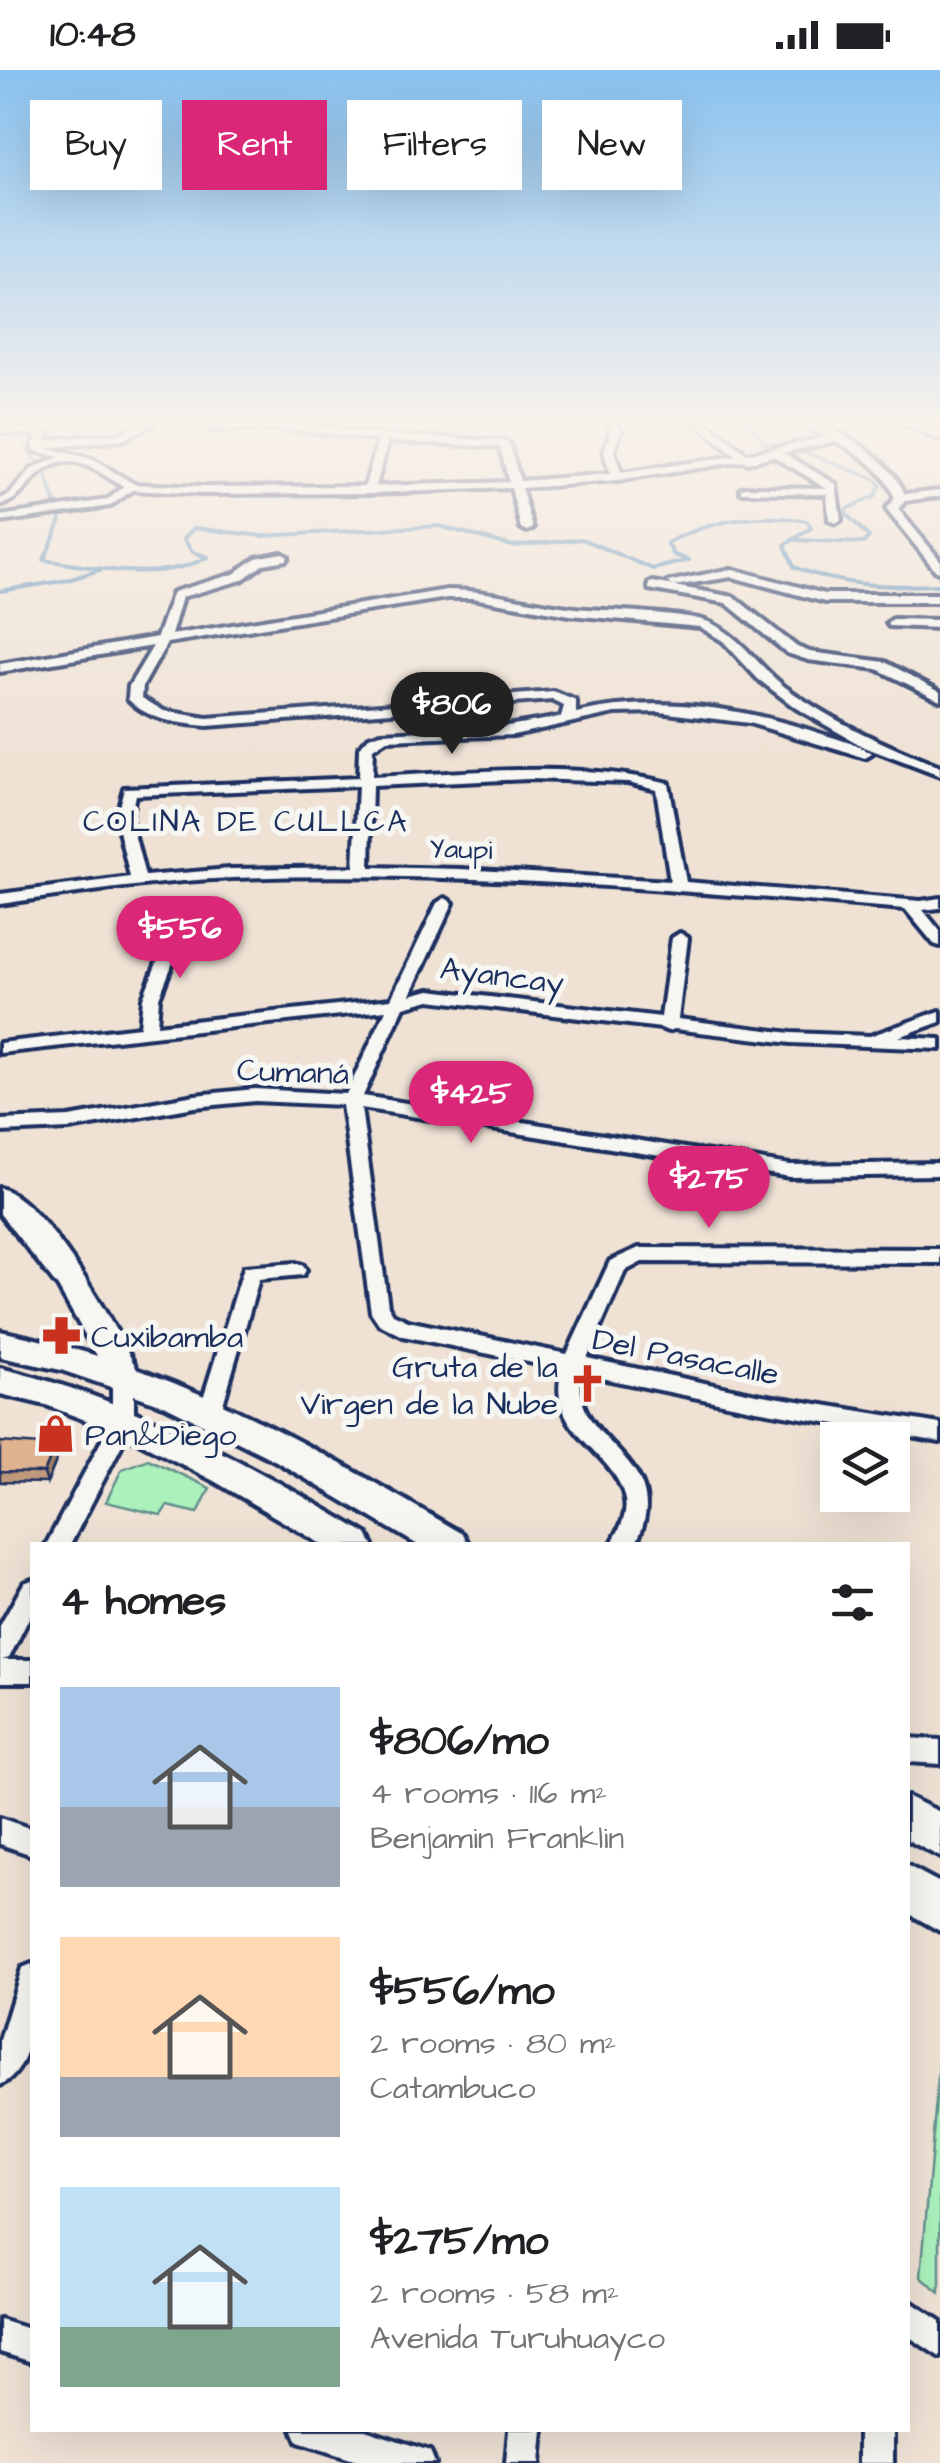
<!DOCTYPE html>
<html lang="en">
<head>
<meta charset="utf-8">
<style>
	:root { --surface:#fff; --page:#f6f6f6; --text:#202124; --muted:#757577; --accent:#db2777 }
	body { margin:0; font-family:"Architects Daughter",sans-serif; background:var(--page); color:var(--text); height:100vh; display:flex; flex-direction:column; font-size:38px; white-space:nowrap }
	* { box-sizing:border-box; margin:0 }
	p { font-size:32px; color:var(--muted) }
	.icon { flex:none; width:55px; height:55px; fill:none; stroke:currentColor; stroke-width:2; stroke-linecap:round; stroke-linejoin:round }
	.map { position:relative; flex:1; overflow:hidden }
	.details { position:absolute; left:30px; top:1472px; width:880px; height:890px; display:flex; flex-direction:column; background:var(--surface); border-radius:0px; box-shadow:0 10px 40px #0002 }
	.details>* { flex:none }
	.hud { position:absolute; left:30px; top:30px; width:880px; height:90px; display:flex; gap:20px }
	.buttons { position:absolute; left:820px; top:1352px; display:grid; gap:20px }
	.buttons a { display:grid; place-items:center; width:90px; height:90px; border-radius:0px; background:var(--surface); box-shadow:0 10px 40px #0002; font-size:50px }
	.price { position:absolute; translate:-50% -85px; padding:0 22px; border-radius:35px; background:var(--accent); color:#fff; font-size:32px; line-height:65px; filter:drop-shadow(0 2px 5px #0008) }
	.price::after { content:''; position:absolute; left:50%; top:60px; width:30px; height:22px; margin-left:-15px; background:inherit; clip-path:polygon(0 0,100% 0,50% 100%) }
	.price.current { background:#222; color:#fff }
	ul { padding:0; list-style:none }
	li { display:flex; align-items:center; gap:30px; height:250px; padding:0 30px }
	li span { display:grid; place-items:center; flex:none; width:280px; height:200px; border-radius:0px; color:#555 }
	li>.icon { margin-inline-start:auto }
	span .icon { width:120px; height:120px; fill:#fffc; stroke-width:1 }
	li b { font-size:42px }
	h2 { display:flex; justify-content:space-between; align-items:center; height:120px; padding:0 30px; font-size:42px }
	.pill { padding:0 35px; border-radius:0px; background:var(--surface); box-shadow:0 10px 40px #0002; font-size:35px; line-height:90px }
	.pill.current { background:var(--accent); color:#fff }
	.status { display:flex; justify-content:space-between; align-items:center; height:70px; padding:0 50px; background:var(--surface); direction:ltr }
	.status svg { height:28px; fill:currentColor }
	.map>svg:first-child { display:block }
</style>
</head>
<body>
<div class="status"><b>10:48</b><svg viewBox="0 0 49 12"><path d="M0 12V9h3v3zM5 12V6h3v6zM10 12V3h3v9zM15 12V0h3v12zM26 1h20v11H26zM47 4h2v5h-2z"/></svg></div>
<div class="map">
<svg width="940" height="2393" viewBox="0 0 940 2393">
	<rect width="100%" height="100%" fill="#efe2d5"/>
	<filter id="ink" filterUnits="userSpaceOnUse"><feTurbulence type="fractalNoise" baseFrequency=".01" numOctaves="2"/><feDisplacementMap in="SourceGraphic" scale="20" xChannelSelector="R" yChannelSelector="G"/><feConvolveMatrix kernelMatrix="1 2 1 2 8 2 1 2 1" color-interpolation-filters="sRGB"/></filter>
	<g filter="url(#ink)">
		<g fill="#abf1bc" stroke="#63908d" stroke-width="2.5">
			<path d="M 148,1389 L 210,1418 L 198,1443 L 167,1436 L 161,1445 L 106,1432 L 122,1399 Z"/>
			<path d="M 940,1981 L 940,2223 L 921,2207 Z"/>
		</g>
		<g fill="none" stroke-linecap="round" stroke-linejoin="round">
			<g stroke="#6794bc" stroke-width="4">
				<path d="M 745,354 L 753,356 L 763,372 L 810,384 L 874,409 L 880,415 L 875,426 L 846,439 L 846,444 L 869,467 L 864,473 L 795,470"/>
				<path d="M 26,377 L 45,402 L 61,450 L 44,490 C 96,498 159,513 208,487 L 193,482 L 183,469 L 194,458 L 262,466 L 439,456 L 513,476 L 582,469 L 653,499 L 689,490 L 674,485 L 667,473 C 711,450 758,443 807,451 L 811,458 L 785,475 L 794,497 C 843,517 888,517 940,515"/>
				<path d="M 0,521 L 68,510 L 102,499"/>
			</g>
			<defs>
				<g id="street">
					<path d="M 140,354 L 154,354 L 122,370 L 46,378 L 92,389 L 134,414 L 202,417 L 365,416 L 378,370 L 290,359 L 212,360 L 207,357 L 211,354 L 300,354 L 384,365 L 504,371 L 509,374 L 520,411 L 610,404 L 604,381 L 611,360 L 607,354 L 617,354 L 621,360 L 614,381 L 621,403 L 736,386 L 696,354 L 708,354 L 747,384 L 827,367 L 803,354 C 840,354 891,391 905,424 L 940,420 L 940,426 L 905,431 L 898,439 L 940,490 L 940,502 L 936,501 L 886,439 L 895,428 C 883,399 862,385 835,371 L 783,383 L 836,414 L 841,450 L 835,453 L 829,450 L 827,424 L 741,422 L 741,418 L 745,417 L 827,418 L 773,386 L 748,393 L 743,391 L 617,411 L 521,418 L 533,458 L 527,461 L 521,458 L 511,418 L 370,423 L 202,424 L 133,420 L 110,436 L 0,452 L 0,446 L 107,430 L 124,417 C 94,399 69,377 37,406 C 24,419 18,430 0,436 L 0,429 L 9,425 L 32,399 L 59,387 L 35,381 L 33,375 L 38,365 L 0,362 L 0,356 L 45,360 L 49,364 L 46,370 L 120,364 ZM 388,371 L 500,377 L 509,412 L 376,416 Z"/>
					<path d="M 902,354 L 917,354 L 940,363 L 940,370 Z"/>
					<path d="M 282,483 L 288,487 L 286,490 L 264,494 L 242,510 L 182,527 L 171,565 L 447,520 C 490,520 532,533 575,538 C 605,541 688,542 711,553 C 741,567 759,597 785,617 C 833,652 885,675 940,697 L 940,706 L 864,677 L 796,638 L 758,609 L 723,571 L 700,557 L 570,545 L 472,528 L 447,528 L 167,573 L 143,616 L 142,628 L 164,641 L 207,648 L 554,622 L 576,631 L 576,643 C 657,624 744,638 822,664 C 838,669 858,674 872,684 L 865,688 L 749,653 L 659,642 L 615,643 L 513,665 L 387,670 L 373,679 L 372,707 C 469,703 573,690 668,713 L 686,812 L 921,831 L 940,828 L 940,838 L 923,840 L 940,861 L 940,876 L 934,874 L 905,839 C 682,821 459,800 233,808 C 155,811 77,823 0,834 L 0,824 L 130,807 L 116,748 L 124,718 L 358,708 L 359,678 L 369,667 L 381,663 L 495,658 L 561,647 L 564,636 L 552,630 L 207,656 C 178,653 149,651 128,629 L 129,616 L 153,576 L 0,602 L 0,594 L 157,567 L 173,522 L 234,504 L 256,488 ZM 529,709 L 628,712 L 656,719 L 670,811 L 460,799 L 370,797 L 372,716 ZM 358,716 L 354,797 L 230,799 L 145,806 L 130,748 L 135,725 Z"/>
					<path d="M 732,499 L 825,524 L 940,524 L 940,532 L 825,532 L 732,507 L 673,516 L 667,512 Z"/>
					<path d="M 653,512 L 734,527 L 797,577 L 810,582 L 885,592 L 940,621 L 940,630 L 877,599 L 808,590 L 787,583 L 726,533 L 649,519 L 649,513 Z"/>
					<path d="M 893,549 L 940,550 L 940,558 L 889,556 L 887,553 Z"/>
					<path d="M 445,828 L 453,833 L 410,925 L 430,920 L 661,947 L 672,868 L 680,863 L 688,868 L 678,949 L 791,963 L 870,966 L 940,941 L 940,952 L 899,967 L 940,969 L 940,979 L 791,973 L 674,959 L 668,961 L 661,958 L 430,930 L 404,937 L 363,1026 L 790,1095 L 940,1093 L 940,1105 L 790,1107 L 361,1038 L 388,1236 L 393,1244 L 408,1251 L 567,1284 L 610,1191 L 639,1178 L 940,1179 L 940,1193 L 642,1192 L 625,1201 L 587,1288 L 756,1324 L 940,1354 L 940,1372 L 756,1340 L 582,1304 C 567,1377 681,1384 635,1475 L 611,1475 C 618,1461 628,1447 625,1430 C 618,1382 544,1363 562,1299 L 403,1266 L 379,1254 L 371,1242 L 342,1035 L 255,1031 L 195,1037 L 69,1059 L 0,1062 L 0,1050 L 69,1047 L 195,1025 L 255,1019 L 346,1024 L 386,940 L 0,983 L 0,973 L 140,957 L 143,928 L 173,852 L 181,847 L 189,852 L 159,928 L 157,955 L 391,929 L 437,833 Z"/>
					<path d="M 296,1193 L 303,1195 L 306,1200 L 303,1205 L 259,1209 L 222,1338 L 219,1344 L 203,1344 L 200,1338 L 244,1197 Z"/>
					<path d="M 123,1295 L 131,1297 L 134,1303 L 134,1351 L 70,1475 L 46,1475 L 112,1351 L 112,1303 L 115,1297 Z"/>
					<path d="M 32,1510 L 32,1542 L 9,1588 L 2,1590 L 32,1590 L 32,1612 L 0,1612 L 0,1556 L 24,1513 Z"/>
					<path d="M 908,1668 L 940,1670 L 940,1694 L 908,1692 Z"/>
					<path d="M 0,1748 L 32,1759 L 32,1785 L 0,1774 Z"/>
					<path d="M 32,1894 C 34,1928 38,1999 0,2015 L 0,1970 L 22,1898 Z"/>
					<path d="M 908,2230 L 940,2251 L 940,2287 L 908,2266 Z"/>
					<path d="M 0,2250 L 32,2260 L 32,2292 L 0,2282 Z"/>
					<path d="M 293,2360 L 365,2360 L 430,2381 L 435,2393 L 363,2393 L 298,2372 Z"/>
					<path d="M 509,2360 L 543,2360 L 540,2393 L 506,2393 Z"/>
					<rect x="859" y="2360" width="34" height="33"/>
				</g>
				<path id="secondary" d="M 0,1118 C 47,1131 116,1259 139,1303 L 134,1312 L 123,1315 L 112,1312 L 58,1217 L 0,1144 Z"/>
				<g id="primary">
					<path d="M 0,1261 C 177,1297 310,1374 463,1464 L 469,1475 L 418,1475 L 276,1391 L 166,1336 L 61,1300 L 0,1287 Z"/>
					<path d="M 0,1298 C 134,1330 250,1394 367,1464 L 373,1475 L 323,1475 L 214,1411 L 127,1366 L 46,1335 L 0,1324 Z"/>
					<path d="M 908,1727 L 940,1742 L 940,1787 L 908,1770 Z"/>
					<path d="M 908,1796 L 940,1813 L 940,1861 L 908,1843 Z"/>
				</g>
			</defs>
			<use href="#street" stroke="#1b2f5e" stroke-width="8"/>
			<use href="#secondary" stroke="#1b2f5e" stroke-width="8"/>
			<use href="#primary" stroke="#1b2f5e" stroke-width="8"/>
			<use href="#street" fill="#f6f6f2" fill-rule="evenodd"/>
			<use href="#secondary" fill="#f6f6f2" fill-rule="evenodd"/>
			<use href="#primary" fill="#f6f6f2" fill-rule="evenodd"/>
		</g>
		<path fill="#c0997c" stroke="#1b2f5e" stroke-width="2.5" d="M 0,1372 L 58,1386 L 47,1413 L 0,1412 Z"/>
		<path fill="#9c7d65" stroke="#1b2f5e" stroke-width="2.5" d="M 55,1376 L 58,1386 L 47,1413 L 44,1403 Z"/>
		<path fill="#dfb290" stroke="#1b2f5e" stroke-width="2.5" d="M 0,1372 L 55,1376 L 44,1403 L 0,1402 Z"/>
	</g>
	<linearGradient id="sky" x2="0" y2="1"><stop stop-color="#89c2f0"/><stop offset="0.51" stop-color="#f8f2ec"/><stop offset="1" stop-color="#f8f2ec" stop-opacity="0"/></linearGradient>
	<rect width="940" height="689" fill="url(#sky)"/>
	<defs>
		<symbol id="pharmacy-bare" viewBox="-9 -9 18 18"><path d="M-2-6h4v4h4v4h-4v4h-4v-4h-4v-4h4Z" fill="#c8321e" stroke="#f6f6f2" stroke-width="2.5" paint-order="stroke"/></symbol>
		<symbol id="church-bare" viewBox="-9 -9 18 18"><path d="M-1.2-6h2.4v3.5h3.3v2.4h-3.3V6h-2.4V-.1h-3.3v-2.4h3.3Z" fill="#c8321e" stroke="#f6f6f2" stroke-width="2.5" paint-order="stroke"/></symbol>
		<symbol id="shop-bare" viewBox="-9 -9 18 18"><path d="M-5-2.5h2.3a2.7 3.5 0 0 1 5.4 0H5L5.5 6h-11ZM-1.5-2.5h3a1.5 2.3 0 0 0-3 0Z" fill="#c8321e" stroke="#f6f6f2" stroke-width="2.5" paint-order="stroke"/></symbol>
	</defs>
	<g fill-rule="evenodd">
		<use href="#pharmacy-bare" x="34" y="1238" width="55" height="55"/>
		<use href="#church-bare" x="560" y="1286" width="55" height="55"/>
		<use href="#shop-bare" x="28" y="1336" width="55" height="55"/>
	</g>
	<g text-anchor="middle" stroke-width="10" stroke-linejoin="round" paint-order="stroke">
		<g font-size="28" fill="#1b2f5e" stroke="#f6f6f2">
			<text transform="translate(461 778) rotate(2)" y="10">Yaupi</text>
		</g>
		<g font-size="30" letter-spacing="2.5" fill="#1b2f5e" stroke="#f6f6f2">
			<text x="246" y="761">COLINA DE CULLCA</text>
		</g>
		<g font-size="32" fill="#1b2f5e" stroke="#f6f6f2">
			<text transform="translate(502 905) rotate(7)" y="11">Ayancay</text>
			<text transform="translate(293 1001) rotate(2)" y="11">Cumaná</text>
			<text transform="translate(686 1286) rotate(11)" y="11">Del Pasacalle</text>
		</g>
		<g font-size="32" fill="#1b2f5e" stroke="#f6f6f2" text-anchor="start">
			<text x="91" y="1277">Cuxibamba</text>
			<text x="558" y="1307" text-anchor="end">Gruta de la<tspan x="558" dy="37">Virgen de la Nube</tspan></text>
			<text x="85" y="1375">Pan&amp;Diego</text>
		</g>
	</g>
</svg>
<div class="buttons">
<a><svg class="icon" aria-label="layers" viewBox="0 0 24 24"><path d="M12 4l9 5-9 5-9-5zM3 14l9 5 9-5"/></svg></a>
</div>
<b class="price current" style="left:452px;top:687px">$806</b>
<b class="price" style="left:180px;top:911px">$556</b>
<b class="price" style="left:471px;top:1076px">$425</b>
<b class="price" style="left:709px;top:1161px">$275</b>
<div class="hud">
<a class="pill">Buy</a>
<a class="pill current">Rent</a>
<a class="pill">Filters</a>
<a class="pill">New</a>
</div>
<section class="details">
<h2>4 homes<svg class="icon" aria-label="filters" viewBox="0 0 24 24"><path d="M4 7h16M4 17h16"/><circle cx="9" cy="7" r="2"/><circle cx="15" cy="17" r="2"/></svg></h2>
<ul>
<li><span style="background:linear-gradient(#a9c7e8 60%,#9aa5b1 0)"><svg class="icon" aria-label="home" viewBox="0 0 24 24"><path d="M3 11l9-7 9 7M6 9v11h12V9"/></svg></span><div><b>$806/mo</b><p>4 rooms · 116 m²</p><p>Benjamin Franklin</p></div></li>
<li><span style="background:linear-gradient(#ffd9b3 70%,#9aa5b1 0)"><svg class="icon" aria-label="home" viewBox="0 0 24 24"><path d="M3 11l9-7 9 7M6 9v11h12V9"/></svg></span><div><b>$556/mo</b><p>2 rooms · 80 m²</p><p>Catambuco</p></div></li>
<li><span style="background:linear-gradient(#bfe0f5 70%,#7fa58c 0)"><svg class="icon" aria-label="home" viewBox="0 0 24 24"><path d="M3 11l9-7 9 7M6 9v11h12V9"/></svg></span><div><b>$275/mo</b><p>2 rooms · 58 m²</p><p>Avenida Turuhuayco</p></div></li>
</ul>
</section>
</div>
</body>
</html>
